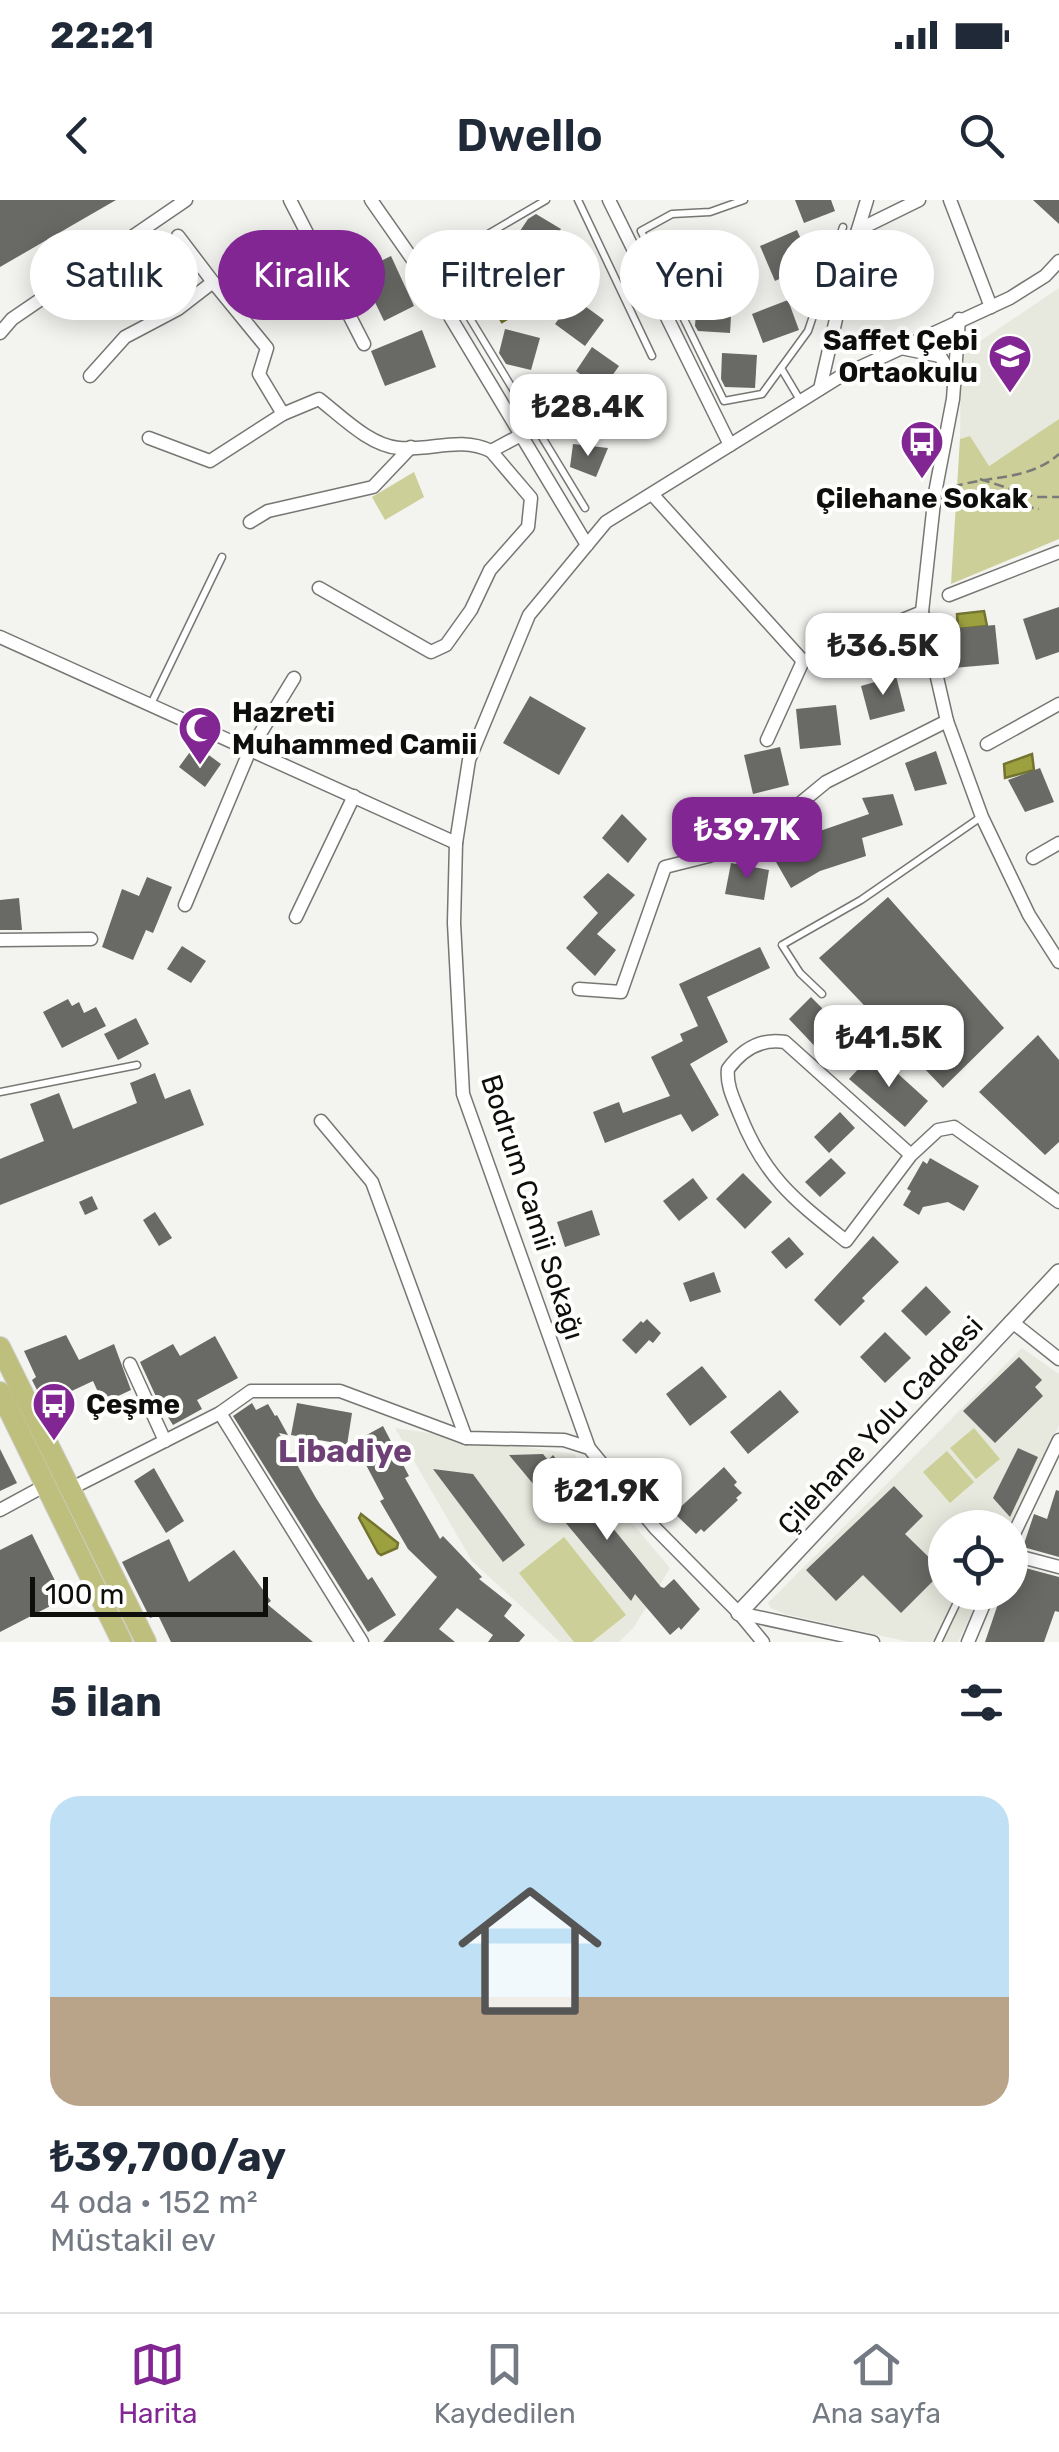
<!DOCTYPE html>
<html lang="tr">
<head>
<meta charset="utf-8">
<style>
	:root { --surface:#fff; --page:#f2f2f3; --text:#1f2937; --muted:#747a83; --line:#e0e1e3; --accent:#812693 }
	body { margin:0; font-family:Rubik,sans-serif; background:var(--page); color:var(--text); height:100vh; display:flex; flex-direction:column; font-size:38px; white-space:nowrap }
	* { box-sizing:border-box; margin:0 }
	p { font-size:32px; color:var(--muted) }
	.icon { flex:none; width:55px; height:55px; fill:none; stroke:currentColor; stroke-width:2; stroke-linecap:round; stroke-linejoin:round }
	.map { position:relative; height:1442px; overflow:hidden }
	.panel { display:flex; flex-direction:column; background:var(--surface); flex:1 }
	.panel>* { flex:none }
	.top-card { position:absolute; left:30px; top:30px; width:1000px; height:90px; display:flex; gap:20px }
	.tools { position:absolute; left:928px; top:1310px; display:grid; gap:20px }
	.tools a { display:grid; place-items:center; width:100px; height:100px; border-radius:50%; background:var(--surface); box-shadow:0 5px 25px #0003; font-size:50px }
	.scale { position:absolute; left:30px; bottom:25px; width:238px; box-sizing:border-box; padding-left:10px; border:5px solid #0e0e0d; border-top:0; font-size:28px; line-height:35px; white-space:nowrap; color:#0e0e0d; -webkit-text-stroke:8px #fffffe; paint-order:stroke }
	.price { position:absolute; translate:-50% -85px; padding:0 22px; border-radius:20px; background:#fff; color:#222; font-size:32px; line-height:65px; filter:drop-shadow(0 2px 5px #0008) }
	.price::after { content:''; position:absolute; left:50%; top:60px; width:30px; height:22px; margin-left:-15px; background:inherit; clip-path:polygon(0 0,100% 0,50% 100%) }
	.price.current { background:var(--accent); color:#fff }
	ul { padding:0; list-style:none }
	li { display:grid; align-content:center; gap:20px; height:530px; padding:0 50px }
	li span { display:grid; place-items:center; height:310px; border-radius:30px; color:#555 }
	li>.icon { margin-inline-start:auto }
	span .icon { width:180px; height:180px; fill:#fffc; stroke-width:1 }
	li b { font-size:42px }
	h2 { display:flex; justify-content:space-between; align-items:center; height:120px; padding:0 50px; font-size:42px }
	.tag { padding:0 35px; border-radius:45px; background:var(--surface); box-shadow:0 5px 25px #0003; font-size:35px; line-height:90px }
	.tag.current { background:var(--accent); color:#fff }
	.status { display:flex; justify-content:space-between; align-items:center; height:70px; padding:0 50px; background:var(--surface); direction:ltr }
	.status svg { height:28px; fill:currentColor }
	header { display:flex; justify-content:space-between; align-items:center; height:130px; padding:0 50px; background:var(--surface); font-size:45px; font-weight:600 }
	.tabs { display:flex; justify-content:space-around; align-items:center; height:140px; border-top:2px solid var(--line); background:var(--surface); font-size:28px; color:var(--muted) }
	.tabs a { display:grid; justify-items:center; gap:5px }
	.tabs .current { color:var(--accent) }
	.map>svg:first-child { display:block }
</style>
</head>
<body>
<div class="status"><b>22:21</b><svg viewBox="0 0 49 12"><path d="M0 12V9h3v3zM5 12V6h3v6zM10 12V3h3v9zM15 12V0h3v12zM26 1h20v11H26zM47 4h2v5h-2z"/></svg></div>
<header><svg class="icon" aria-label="back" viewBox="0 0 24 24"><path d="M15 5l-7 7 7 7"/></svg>Dwello<svg class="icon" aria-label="search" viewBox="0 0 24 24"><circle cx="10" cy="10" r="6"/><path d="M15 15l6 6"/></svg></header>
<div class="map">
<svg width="1059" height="1442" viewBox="0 0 1059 1442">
	<rect width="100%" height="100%" fill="#f3f3f0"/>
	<g fill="#e8e9de">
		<path d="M 1059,88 L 1059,219 L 988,266 L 970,236 L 960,239 L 961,154 Z"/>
		<path d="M 1022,1148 L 1059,1174 L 1059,1225 L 1010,1331 L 1010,1328 L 945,1328 L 945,1392 L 981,1393 L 958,1442 L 909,1442 L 785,1414 L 771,1408 L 768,1403 Z"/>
		<path d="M 395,1228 L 574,1254 L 670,1368 L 634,1427 L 619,1442 L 560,1442 L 472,1361 Z"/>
	</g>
	<g fill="#cccf97">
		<path d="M 1059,219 L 1059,339 L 951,384 L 960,239 L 970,236 L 989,266 Z"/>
		<path d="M 414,272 L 424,297 L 385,320 L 372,297 Z"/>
		<path d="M 974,1228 L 1000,1259 L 976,1279 L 950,1248 Z"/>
		<path d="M 947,1251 L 974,1282 L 950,1303 L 923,1272 Z"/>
		<path d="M 564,1337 L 626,1415 L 592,1442 L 574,1442 L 519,1373 Z"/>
	</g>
	<g fill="#9da03f" stroke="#727430" stroke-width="2.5">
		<path d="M 521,72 L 539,100 L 502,122 L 485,95 Z"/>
		<path d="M 984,411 L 987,426 L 958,429 L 957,414 Z"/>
		<path d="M 1032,554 L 1034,570 L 1005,578 L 1004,564 Z"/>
		<path d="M 361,1314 L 398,1343 L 397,1348 L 381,1355 L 378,1353 L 359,1318 Z"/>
	</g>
	<g fill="#696966">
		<path d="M 0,0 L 116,0 L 0,67 Z"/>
		<path d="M 795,0 L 831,0 L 835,11 L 804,23 Z"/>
		<path d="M 1033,0 L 1059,0 L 1059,24 Z"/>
		<path d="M 536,14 L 561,29 L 549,48 L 520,31 L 528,19 Z"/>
		<path d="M 797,30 L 812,64 L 775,81 L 760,46 Z"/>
		<path d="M 670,46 L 705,48 L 703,82 L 673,81 L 668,71 Z"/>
		<path d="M 475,51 L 484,67 L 456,82 L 446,66 Z"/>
		<path d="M 555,55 L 581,73 L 565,96 L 540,78 Z"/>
		<path d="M 391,56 L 414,106 L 384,121 L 360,71 Z"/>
		<path d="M 697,97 L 732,99 L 730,133 L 698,131 L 695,126 Z"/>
		<path d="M 574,98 L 604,120 L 585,146 L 555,124 Z"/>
		<path d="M 788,100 L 799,130 L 763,143 L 752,114 Z"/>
		<path d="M 505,129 L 540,138 L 531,170 L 506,164 L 499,153 Z"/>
		<path d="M 422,130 L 436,167 L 385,186 L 371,151 Z"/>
		<path d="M 592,147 L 619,166 L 602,190 L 576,171 Z"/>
		<path d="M 722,153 L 757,155 L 755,188 L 725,187 L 721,179 Z"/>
		<path d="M 544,194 L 573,202 L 565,230 L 542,223 L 538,216 Z"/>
		<path d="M 573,244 L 608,248 L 596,277 L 570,267 Z"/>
		<path d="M 1059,407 L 1059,452 L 1036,460 L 1023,419 Z"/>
		<path d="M 995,425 L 999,464 L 953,468 L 949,429 Z"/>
		<path d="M 896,476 L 905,511 L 870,520 L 861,486 Z"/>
		<path d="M 530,496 L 586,528 L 559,575 L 503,543 Z"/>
		<path d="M 836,505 L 841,545 L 800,549 L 796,509 Z"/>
		<path d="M 195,545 L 221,564 L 205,587 L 179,567 Z"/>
		<path d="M 780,547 L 789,585 L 753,594 L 744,555 Z"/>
		<path d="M 936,551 L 947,584 L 915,591 L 905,563 Z"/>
		<path d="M 1040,568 L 1054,602 L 1025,612 L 1008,580 Z"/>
		<path d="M 893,594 L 903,625 L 862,638 L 866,656 L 820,671 L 791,688 L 776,662 L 822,637 L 820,631 L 869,614 L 862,598 Z"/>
		<path d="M 731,597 L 736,627 L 702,633 L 697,603 Z"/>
		<path d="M 622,614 L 647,639 L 628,663 L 602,638 Z"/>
		<path d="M 731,663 L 769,670 L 764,700 L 725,694 Z"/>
		<path d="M 608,673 L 635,695 L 597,734 L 616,750 L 595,776 L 566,748 L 598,713 L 583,697 Z"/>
		<path d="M 147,677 L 172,687 L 153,733 L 146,730 L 133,760 L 102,747 L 122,689 L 139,696 Z"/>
		<path d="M 888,697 L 1004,828 L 943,888 L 819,758 Z"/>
		<path d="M 19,698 L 22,730 L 0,730 L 0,700 Z"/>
		<path d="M 182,746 L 206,761 L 191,783 L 167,769 Z"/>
		<path d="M 760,747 L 770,768 L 707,797 L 728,842 L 690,864 L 719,915 L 692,932 L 681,914 L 605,943 L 593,912 L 619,902 L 623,913 L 670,896 L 651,857 L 683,841 L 680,834 L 698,826 L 679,784 Z"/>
		<path d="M 811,797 L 831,817 L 834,813 L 852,831 L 826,858 L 789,819 Z"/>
		<path d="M 68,799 L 72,806 L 79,802 L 84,813 L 96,807 L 106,826 L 62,848 L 43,812 Z"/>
		<path d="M 136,818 L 149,844 L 118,860 L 104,834 Z"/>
		<path d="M 1038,835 L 1059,860 L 1059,942 L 1045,955 L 979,892 Z"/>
		<path d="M 874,852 L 928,901 L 905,927 L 849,879 Z"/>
		<path d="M 155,873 L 165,899 L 190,889 L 204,925 L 0,1005 L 0,959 L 44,941 L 30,904 L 59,893 L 73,929 L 137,903 L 130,883 Z"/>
		<path d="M 840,912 L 855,928 L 829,953 L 814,937 Z"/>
		<path d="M 831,958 L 846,973 L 820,997 L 805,982 Z"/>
		<path d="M 930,958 L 979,986 L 964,1011 L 948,1002 L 923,1007 L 919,1015 L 903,1005 L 911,991 L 907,989 L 923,961 L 927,964 Z"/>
		<path d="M 743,973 L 772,1002 L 745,1029 L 716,999 Z"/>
		<path d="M 693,978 L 708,998 L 679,1021 L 663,1001 Z"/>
		<path d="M 92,996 L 98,1009 L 85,1015 L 79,1002 Z"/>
		<path d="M 592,1010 L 600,1035 L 565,1047 L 557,1022 Z"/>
		<path d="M 155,1012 L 172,1038 L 159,1046 L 143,1020 Z"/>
		<path d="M 873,1036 L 899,1062 L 862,1098 L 865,1101 L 840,1126 L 814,1100 Z"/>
		<path d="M 789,1037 L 804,1054 L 786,1069 L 771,1052 Z"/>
		<path d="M 714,1072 L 721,1092 L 690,1102 L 683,1083 Z"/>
		<path d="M 926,1086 L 951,1112 L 926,1136 L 901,1111 Z"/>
		<path d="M 647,1119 L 661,1133 L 653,1143 L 649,1140 L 636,1154 L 622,1140 L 641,1121 L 643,1123 Z"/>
		<path d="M 885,1132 L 911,1158 L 885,1183 L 860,1157 Z"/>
		<path d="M 66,1135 L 79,1160 L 114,1144 L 131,1190 L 103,1203 L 93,1181 L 44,1204 L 32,1180 L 36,1177 L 24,1151 Z"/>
		<path d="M 215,1136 L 238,1178 L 197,1200 L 202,1209 L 173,1225 L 159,1203 L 140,1162 L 173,1144 L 180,1156 Z"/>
		<path d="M 1019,1157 L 1042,1180 L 1035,1187 L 1043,1196 L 995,1243 L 963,1211 Z"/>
		<path d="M 702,1166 L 727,1197 L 690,1226 L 666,1194 Z"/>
		<path d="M 780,1190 L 799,1212 L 748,1254 L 730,1232 Z"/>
		<path d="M 252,1203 L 256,1210 L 268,1204 L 275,1216 L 277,1215 L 288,1235 L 279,1233 L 316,1298 L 368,1380 L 372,1377 L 396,1415 L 368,1432 L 233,1216 Z"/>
		<path d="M 297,1203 L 352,1213 L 347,1245 L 291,1235 Z"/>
		<path d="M 383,1226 L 409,1276 L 405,1278 L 440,1339 L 443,1336 L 482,1377 L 479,1379 L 512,1405 L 504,1416 L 525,1435 L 519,1442 L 488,1442 L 493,1435 L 457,1408 L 439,1429 L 455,1442 L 383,1442 L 437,1377 L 408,1349 L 380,1301 L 384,1299 L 354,1242 Z"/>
		<path d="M 1018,1248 L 1038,1257 L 1010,1317 L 993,1298 Z"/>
		<path d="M 0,1249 L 17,1283 L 0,1291 Z"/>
		<path d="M 543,1254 L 548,1260 L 553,1255 L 661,1387 L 664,1388 L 674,1379 L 700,1409 L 681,1430 L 679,1427 L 670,1435 L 635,1394 L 631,1401 L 509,1255 Z"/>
		<path d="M 724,1267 L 737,1282 L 734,1285 L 742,1293 L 736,1298 L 738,1300 L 704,1332 L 701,1329 L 696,1334 L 674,1313 Z"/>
		<path d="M 154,1268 L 184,1321 L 166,1333 L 134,1281 Z"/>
		<path d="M 433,1269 L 473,1274 L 525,1345 L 503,1362 Z"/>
		<path d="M 894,1286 L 923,1316 L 905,1334 L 943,1371 L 901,1413 L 863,1375 L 836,1401 L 806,1370 Z"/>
		<path d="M 1056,1290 L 1059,1291 L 1059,1357 L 1023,1347 L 1034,1314 L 1047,1319 Z"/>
		<path d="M 32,1334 L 64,1399 L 0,1432 L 0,1350 Z"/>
		<path d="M 169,1339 L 189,1382 L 234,1350 L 271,1401 L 267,1404 L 313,1442 L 171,1442 L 158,1415 L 150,1418 L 122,1362 Z"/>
		<path d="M 1010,1364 L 1059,1377 L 1059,1412 L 1055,1411 L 1044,1442 L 985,1442 L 1002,1392 L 1010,1392 Z"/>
	</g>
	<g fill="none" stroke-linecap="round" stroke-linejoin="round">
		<defs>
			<g id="service">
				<path d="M 546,0 L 437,64 L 585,308"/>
				<path d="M 578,0 L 652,156"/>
				<path d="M 744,0 L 710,12 L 672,14 L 641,31 L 724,201 L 762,194 L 781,168"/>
				<path d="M 800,200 L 781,168 L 808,131 L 843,27"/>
				<path d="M 151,504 L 222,357"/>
				<path d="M 822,794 L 800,773 L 782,745 L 861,700 L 981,617"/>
				<path d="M 0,892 L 137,865"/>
				<path d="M 938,1442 L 962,1392"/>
			</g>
			<g id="minor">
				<path d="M 290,0 L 364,144"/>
				<path d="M 371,0 L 434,90 L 587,345"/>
				<path d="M 609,0 L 730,245"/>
				<path d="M 950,0 L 991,107"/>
				<path d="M 858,30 L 919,0"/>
				<path d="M 178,36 L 213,82"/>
				<path d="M 959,119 L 953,199 L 935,293 L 922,412 L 947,521 L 982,617 L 1029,715 L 1059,762"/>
				<path d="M 0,133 L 12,119 L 186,0"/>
				<path d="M 901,148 L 940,156 L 954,180"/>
				<path d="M 90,176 L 125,137 L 178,109 L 213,82 L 267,148 L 259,174 L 283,214 L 319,199 C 341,216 370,246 399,248 C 432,251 460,236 491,251 L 521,235"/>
				<path d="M 820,189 L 852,49 L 867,0"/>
				<path d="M 149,238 L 210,261 L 283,214"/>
				<path d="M 652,294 L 803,461"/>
				<path d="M 250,322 L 268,311 L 373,287 L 411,247"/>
				<path d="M 319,388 L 431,452 L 446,445 L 471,410 L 490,370 L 528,327 L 531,298 L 491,251"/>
				<path d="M 949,395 L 1059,352"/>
				<path d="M 0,437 L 456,643"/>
				<path d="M 767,540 L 803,461 L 922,412"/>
				<path d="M 987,544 L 1059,504"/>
				<path d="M 1033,658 L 1059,643"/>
				<path d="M 185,705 L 250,550 L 294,478"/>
				<path d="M 296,717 L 354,596"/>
				<path d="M 0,740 L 91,739"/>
				<path d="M 579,789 L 621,792 L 665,667 L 709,656 L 763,634 L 826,582 L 947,521"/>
				<path d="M 321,921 L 372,982 L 466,1238"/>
				<path d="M 911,955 L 846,1041 C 795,1000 765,978 740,915 C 734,900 726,885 728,869 C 742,850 761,838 785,842 L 911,955 L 938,930 L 954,927 L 1059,1002"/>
				<path d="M 1011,1121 L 1059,1159"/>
				<path d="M 130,1164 L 165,1241"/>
				<path d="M 220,1213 L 362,1442"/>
				<path d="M 589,1248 L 463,894 L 454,723 L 456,643 L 469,560 L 529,415 L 606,322 L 841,176 L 1010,98 L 1045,76 L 1059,61"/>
				<path d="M 70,1289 L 220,1213 L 251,1191 L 340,1191 L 466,1238 L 564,1240 L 589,1248 L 655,1328 L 739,1413 L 763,1442"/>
				<path d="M 0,1310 L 46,1285"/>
				<path d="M 1010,1342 L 1059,1240"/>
				<path d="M 1010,1354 L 1059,1367"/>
				<path d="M 739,1413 L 873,1442"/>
				<path d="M 968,1442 L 989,1392"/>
			</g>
			<path id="tertiary" d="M 739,1413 L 1059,1072"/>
			<g id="primary">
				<path d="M 0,1147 L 146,1442"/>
				<path d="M 0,1192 L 122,1442"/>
			</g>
		</defs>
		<use href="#service" stroke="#767673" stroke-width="9"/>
		<use href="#minor" stroke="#767673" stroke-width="15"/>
		<use href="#tertiary" stroke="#767673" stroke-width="18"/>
		<use href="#primary" stroke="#cfcfcf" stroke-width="22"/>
		<g stroke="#7a7a78" stroke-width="2.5" stroke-dasharray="10 5" stroke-linecap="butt">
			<path d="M 980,279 L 1035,297 L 1059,297"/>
			<path d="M 953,287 C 990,275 1029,281 1059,254"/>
			<path d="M 1022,294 L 1021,301 L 1028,303 L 1027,307 L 1039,309"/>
		</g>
		<use href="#service" stroke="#fff" stroke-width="6"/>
		<use href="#minor" stroke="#fff" stroke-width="12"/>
		<use href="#tertiary" stroke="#fff" stroke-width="15"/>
		<use href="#primary" stroke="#bebf7c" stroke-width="20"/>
	</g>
	<defs>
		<symbol id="school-pin" viewBox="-11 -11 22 30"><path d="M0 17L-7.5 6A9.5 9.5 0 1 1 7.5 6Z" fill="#812693" stroke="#fffffe"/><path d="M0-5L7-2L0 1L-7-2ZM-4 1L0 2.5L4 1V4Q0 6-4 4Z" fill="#fff"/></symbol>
		<symbol id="bus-pin" viewBox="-11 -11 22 30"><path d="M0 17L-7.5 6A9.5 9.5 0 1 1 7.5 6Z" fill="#812693" stroke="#fffffe"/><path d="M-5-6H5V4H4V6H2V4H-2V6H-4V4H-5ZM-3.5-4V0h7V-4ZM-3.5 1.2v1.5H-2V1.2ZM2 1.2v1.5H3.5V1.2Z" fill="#fff"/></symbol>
		<symbol id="mosque-pin" viewBox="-11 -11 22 30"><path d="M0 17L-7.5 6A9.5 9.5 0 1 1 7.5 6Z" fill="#812693" stroke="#fffffe"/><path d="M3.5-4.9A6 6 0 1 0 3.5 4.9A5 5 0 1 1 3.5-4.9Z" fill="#fff"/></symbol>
	</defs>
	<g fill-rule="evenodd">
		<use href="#school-pin" x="985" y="131" width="50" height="68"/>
		<use href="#bus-pin" x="897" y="217" width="50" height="68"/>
		<use href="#mosque-pin" x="175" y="503" width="50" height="68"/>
		<use href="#bus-pin" x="29" y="1179" width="50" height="68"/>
	</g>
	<g text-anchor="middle" stroke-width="8" stroke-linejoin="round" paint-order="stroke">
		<g font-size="28" font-weight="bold" fill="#0e0e0d" stroke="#fffffe" text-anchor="start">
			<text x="978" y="150" text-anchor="end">Saffet Çebi<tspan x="978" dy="32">Ortaokulu</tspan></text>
			<text x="922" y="308" text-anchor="middle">Çilehane Sokak</text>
			<text x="232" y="522">Hazreti<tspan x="232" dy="32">Muhammed Camii</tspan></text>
			<text x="86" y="1214">Çeşme</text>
		</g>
		<g font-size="28" fill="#0e0e0d" stroke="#fffffe">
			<text transform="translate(533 1007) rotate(72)" y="10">Bodrum Camii Sokağı</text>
			<text transform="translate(880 1225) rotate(-47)" y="10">Çilehane Yolu Caddesi</text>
		</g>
		<g font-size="32" font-weight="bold" fill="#6d4076" stroke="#fffffe">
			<text x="345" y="1262">Libadiye</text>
		</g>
	</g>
</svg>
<div class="tools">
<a><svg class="icon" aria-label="locate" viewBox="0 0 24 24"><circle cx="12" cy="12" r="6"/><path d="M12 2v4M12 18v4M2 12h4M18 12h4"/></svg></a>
</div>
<div class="scale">100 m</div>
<b class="price" style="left:588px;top:259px">₺28.4K</b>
<b class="price" style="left:883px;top:498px">₺36.5K</b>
<b class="price current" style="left:747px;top:682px">₺39.7K</b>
<b class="price" style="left:889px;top:890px">₺41.5K</b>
<b class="price" style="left:607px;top:1343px">₺21.9K</b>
<div class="top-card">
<a class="tag">Satılık</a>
<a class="tag current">Kiralık</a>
<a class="tag">Filtreler</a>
<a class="tag">Yeni</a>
<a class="tag">Daire</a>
</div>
</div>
<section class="panel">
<h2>5 ilan<svg class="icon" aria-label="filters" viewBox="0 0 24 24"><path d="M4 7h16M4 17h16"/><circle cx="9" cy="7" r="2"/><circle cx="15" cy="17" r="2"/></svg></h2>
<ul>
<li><span style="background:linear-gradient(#bfe0f5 65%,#b9a48a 0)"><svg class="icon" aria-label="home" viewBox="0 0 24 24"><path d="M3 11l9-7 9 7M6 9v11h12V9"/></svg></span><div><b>₺39,700/ay</b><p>4 oda · 152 m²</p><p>Müstakil ev</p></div></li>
</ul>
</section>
<nav class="tabs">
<a class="current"><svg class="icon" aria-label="map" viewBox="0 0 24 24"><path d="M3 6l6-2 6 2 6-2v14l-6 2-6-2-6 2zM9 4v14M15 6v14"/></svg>Harita</a>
<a><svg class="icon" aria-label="saved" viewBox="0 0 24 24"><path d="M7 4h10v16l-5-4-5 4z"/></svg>Kaydedilen</a>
<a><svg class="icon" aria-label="home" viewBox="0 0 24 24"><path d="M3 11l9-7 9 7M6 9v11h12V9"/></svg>Ana sayfa</a>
</nav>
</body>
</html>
